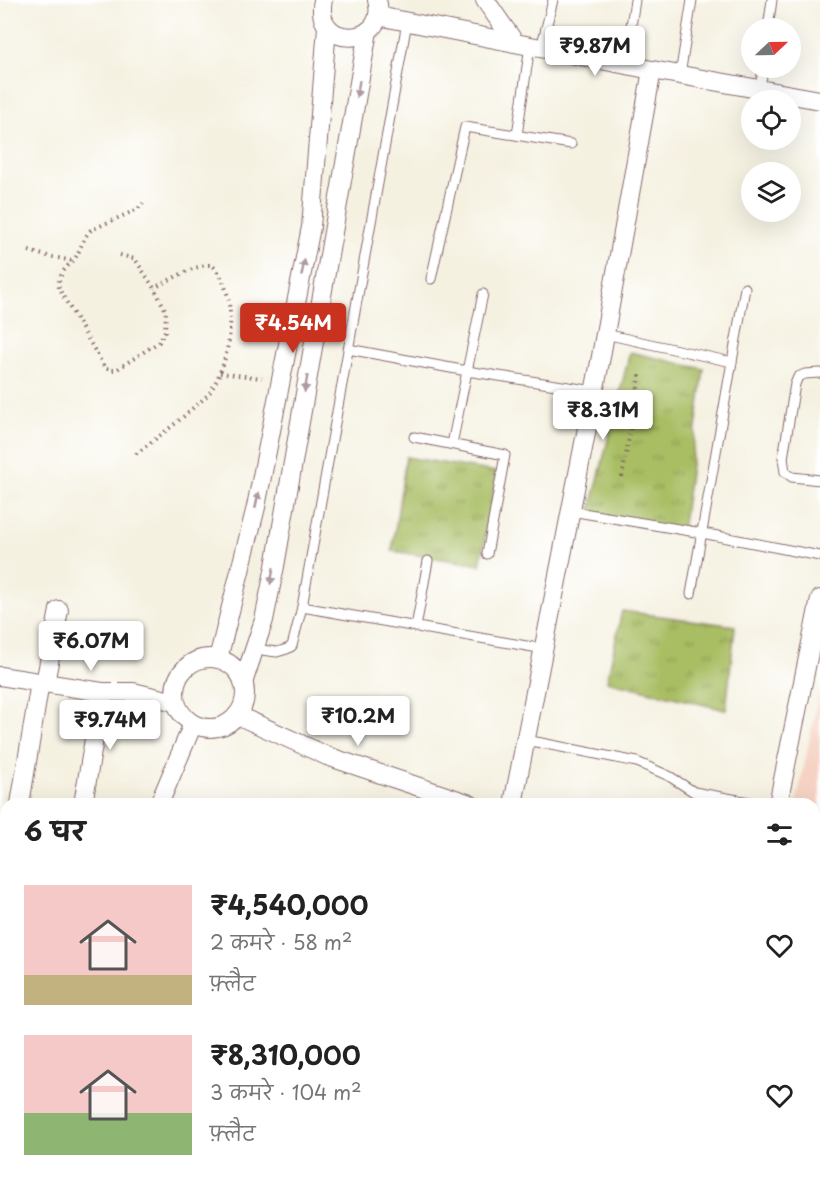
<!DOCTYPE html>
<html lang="hi">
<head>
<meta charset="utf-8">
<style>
	:root { --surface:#fff; --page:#f6f6f6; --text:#222; --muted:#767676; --accent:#c8321e }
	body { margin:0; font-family:"Playpen Sans","Playpen Sans Deva",sans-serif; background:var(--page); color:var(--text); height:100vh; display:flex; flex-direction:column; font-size:22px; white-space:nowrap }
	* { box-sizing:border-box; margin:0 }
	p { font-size:20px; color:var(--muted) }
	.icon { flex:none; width:33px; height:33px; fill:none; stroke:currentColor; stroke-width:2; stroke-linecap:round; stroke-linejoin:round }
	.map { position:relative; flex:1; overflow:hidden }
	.drawer { position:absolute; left:0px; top:798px; width:820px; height:384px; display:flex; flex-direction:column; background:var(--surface); border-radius:18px 18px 0 0; box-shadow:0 6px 24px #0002 }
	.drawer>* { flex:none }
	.needle { width:39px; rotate:68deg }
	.tools { position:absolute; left:741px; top:18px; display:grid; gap:12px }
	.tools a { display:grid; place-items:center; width:60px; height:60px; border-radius:50%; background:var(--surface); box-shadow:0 6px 24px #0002; font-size:30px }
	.price { position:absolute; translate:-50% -51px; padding:0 14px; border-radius:6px; background:#fff; color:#222; font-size:20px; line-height:39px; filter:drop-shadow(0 2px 3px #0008) }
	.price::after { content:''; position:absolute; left:50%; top:36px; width:18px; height:14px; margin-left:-9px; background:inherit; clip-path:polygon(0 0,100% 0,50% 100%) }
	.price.on { background:var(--accent); color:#fff }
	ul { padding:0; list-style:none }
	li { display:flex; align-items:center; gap:18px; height:150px; padding:0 24px }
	li span { display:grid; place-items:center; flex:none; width:168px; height:120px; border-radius:0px; color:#555 }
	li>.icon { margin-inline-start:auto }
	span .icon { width:72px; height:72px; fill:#fffc; stroke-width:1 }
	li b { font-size:26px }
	h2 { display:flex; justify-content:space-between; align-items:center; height:72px; padding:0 24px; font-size:26px }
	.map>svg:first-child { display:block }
</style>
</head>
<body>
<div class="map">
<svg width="820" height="1182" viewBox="0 0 820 1182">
	<defs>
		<pattern id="grass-tufts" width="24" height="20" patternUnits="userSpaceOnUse" patternTransform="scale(1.5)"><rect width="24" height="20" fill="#a9be63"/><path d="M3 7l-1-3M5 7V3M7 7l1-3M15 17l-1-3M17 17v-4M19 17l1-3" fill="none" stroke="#8c9a52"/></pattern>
	</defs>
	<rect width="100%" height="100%" fill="#fff"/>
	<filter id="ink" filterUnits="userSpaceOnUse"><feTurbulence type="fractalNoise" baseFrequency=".0167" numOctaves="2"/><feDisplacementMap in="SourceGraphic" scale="12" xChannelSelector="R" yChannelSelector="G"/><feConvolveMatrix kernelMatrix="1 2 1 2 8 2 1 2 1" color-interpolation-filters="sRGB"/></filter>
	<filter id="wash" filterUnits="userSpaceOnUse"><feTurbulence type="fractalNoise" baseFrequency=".008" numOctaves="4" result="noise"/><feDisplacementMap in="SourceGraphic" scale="24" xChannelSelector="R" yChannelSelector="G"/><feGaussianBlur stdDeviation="1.35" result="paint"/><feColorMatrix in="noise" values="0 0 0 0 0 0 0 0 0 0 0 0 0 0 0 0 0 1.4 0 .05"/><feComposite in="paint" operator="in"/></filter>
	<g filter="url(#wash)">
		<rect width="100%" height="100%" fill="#f5f1e1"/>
		<path fill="#f5d2c3" d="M 820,690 L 820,1182 L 804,1182 L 766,1176 L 814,1176 L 814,804 L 796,804 Z"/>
		<g fill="url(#grass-tufts)" stroke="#7a6e47" stroke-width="1.5">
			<path d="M 630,352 L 704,369 L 682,531 L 589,516 Z"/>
			<path d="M 406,457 L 497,472 L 480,565 L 392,551 Z"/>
			<path d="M 622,611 L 735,626 L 726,710 L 607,681 Z"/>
		</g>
	</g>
	<g filter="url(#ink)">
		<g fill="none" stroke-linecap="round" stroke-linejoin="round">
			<defs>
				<g id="service">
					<path d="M 768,28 L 772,0"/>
					<path d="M 541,48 L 553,0"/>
					<path d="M 625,65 L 635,0"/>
					<path d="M 680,75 L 692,0"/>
					<path d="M 760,89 L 763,68"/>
					<path d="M 517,135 L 530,46"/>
					<path d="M 431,279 L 465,127 L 571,144"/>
					<path d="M 605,334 L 732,362"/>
					<path d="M 348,349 L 467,371 L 594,391"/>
					<path d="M 820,373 L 805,374 L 798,377 L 795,384 L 783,458 L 785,472 L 792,477 L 820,480"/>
					<path d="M 414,437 L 505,455 L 487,554"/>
					<path d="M 452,444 L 483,294"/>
					<path d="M 571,511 L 702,533 L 820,556"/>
					<path d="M 691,594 L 745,288"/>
					<path d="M 302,607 L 544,649"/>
					<path d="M 416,627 L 428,561"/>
					<path d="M 254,649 L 277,652 L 287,649 L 292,646 L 302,607 L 407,22"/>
					<path d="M 526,740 L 637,762 L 669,776 L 694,792 L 760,804"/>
				</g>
				<g id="minor">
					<path d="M 323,0 C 312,51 390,47 377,0"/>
					<path d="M 485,0 L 515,43"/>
					<path d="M 378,16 L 652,70 L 820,100"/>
					<circle cx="210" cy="693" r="35"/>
					<path d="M 218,659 L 256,507 L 311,227 L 327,27"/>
					<path d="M 0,676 L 102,692 L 133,692 L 175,702"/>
					<path d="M 45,683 L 59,610"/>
					<path d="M 243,683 L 264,620 L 275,566 L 368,31"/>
					<path d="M 237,715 L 327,756 L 470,804"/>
					<path d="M 20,804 L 40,682"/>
					<path d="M 83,804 L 102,692"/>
					<path d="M 159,804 L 193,724"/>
					<path d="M 513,804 L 600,362 L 652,70"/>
					<path d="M 778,804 L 820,599"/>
					<path d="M 0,922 L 6,886"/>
					<path d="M 0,1153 L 6,1155"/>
					<path d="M 84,1182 L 84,1176"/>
					<path d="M 679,1182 L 682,1176"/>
				</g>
			</defs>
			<use href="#service" stroke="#86686b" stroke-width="11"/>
			<use href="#minor" stroke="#86686b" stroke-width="20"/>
			<g stroke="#86686b" stroke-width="4" stroke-dasharray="1.5 4.5" stroke-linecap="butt">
				<path d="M 29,251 L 43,255 L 73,261"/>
				<path d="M 120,255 L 135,259 L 154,288 L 166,311 L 165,331 L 159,342 L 116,370 L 111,370 L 105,368 L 59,289 C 58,281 61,273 67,267 C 68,265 73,262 74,260 C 81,250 82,239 91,230 L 138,209 L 143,203"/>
				<path d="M 220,373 L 262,378"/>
				<path d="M 611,403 L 635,408"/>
				<path d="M 136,454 C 155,439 175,425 193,408 C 199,403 205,398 210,392 C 230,361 238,311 221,277 C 219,274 216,268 213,266 C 202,260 165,283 154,288"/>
				<path d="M 622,477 L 640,375"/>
			</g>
			<use href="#service" stroke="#fff" stroke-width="9"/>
			<use href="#minor" stroke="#fff" stroke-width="18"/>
		</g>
		<defs><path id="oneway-solid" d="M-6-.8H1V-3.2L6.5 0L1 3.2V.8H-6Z" transform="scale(1.5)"/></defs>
		<g fill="#ae9aa0">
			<use href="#oneway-solid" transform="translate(358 89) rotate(100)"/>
			<use href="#oneway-solid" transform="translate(303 268) rotate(-79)"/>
			<use href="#oneway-solid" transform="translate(306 384) rotate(100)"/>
			<use href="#oneway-solid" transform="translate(257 500) rotate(-78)"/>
			<use href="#oneway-solid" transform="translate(272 576) rotate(101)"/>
		</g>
	</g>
</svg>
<div class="tools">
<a><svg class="needle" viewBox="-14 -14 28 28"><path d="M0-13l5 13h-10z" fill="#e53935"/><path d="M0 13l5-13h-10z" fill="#767676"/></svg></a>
<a><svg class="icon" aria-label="locate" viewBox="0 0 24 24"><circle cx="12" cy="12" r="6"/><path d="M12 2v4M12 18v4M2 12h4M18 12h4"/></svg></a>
<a><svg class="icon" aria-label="layers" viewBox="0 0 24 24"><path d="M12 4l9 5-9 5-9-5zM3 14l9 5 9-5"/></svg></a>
</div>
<b class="price" style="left:595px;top:77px">₹9.87M</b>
<b class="price on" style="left:293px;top:354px">₹4.54M</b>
<b class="price" style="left:603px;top:441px">₹8.31M</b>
<b class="price" style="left:91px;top:672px">₹6.07M</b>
<b class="price" style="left:358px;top:747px">₹10.2M</b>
<b class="price" style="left:110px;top:751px">₹9.74M</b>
<section class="drawer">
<h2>6 घर<svg class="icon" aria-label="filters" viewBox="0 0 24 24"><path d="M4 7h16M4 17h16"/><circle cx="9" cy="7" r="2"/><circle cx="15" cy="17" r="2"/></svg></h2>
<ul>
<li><span style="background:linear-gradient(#f6c9c9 75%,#c2b280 0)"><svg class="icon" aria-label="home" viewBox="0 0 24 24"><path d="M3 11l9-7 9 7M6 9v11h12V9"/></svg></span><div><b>₹4,540,000</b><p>2 कमरे · 58 m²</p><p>फ़्लैट</p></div><svg class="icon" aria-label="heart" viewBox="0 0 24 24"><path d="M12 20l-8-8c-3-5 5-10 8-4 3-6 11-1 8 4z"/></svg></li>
<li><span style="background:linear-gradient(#f6c9c9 65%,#8fb573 0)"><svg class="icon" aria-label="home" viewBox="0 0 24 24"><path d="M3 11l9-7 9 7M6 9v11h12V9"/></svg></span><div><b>₹8,310,000</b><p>3 कमरे · 104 m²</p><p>फ़्लैट</p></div><svg class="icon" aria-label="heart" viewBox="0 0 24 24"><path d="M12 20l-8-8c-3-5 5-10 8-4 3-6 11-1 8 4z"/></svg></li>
</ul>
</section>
</div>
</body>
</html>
